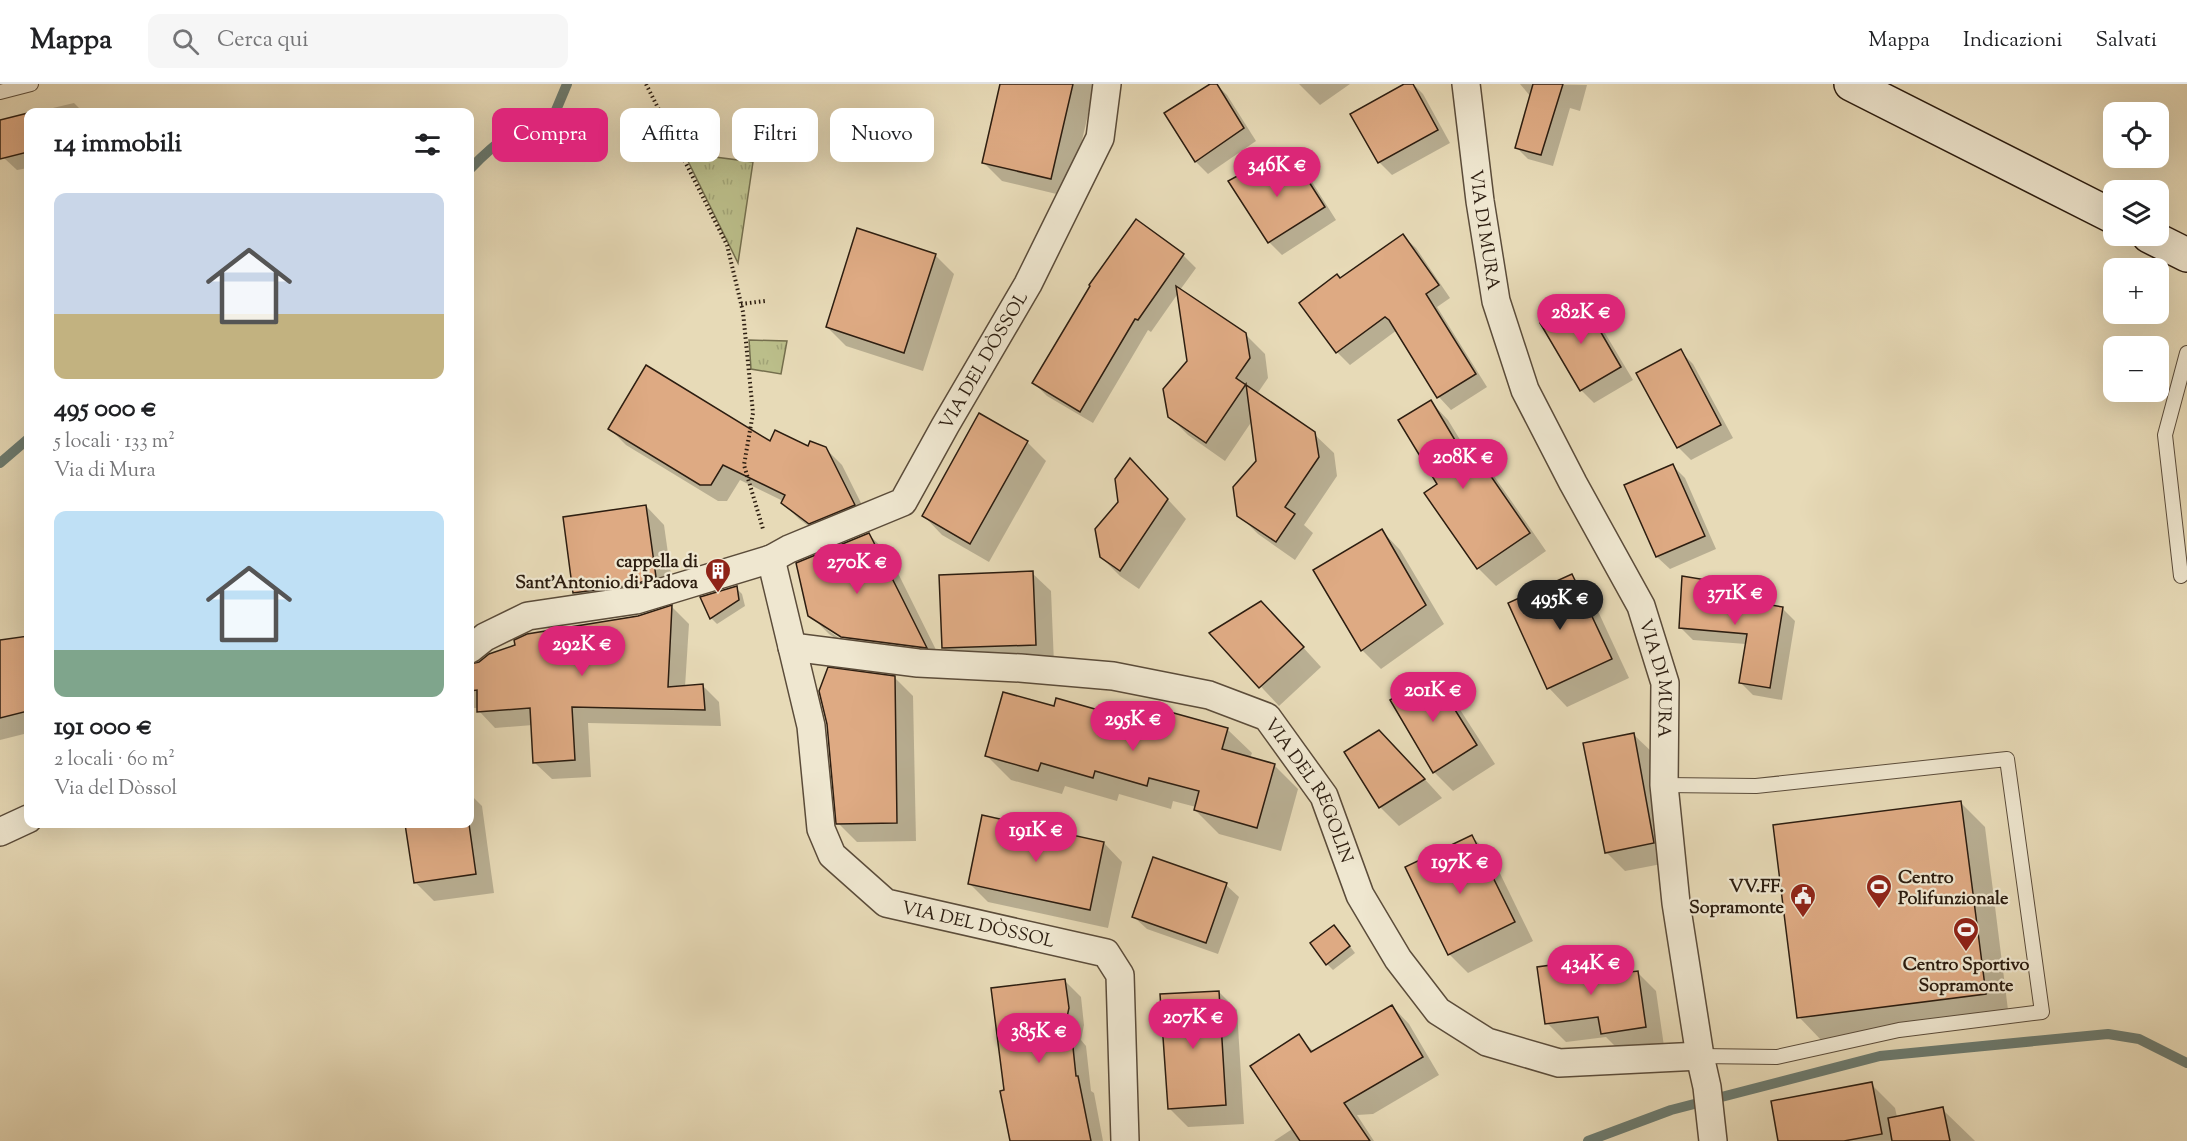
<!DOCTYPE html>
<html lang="it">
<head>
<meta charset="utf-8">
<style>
	:root { --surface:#fff; --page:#f6f6f6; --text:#202124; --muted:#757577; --line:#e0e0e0; --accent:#db2777 }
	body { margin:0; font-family:"Sorts Mill Goudy",serif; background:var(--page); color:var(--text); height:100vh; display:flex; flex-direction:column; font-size:22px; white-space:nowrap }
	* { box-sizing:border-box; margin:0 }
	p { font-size:20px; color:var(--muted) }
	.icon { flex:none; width:33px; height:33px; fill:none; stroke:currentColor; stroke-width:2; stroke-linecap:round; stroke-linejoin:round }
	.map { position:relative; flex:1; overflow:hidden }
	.panel { position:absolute; left:24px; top:24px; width:450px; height:720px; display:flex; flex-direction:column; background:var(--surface); border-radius:12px; box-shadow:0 6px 24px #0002 }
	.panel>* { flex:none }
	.banner { position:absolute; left:492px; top:24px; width:570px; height:54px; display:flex; gap:12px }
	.fabs { position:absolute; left:2103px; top:18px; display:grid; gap:12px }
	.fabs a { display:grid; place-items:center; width:66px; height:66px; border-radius:12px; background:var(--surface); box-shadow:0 6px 24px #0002; font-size:30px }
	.price { position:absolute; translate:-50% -51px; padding:0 14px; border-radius:21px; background:var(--accent); color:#fff; font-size:20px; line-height:39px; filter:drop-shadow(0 2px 3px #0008) }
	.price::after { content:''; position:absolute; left:50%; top:36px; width:18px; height:14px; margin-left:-9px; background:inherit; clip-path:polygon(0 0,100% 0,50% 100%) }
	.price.current { background:#222; color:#fff }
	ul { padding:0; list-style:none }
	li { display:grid; align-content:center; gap:12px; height:318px; padding:0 30px }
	li span { display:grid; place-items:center; height:186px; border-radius:12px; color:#555 }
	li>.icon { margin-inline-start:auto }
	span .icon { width:108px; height:108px; fill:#fffc; stroke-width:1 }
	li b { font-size:26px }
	h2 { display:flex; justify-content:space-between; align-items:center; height:72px; padding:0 30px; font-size:26px }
	.chip { padding:0 21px; border-radius:12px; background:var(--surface); box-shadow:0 6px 24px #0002; font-size:21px; line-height:54px }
	.chip.current { background:var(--accent); color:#fff }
	header { display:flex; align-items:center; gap:36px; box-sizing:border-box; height:84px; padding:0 30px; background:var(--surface); border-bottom:2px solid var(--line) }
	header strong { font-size:28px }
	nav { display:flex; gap:33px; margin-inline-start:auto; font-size:21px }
	.search { width:420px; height:54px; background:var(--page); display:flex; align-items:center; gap:15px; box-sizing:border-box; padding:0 21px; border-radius:12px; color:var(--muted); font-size:22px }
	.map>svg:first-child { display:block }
</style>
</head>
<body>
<header>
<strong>Mappa</strong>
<div class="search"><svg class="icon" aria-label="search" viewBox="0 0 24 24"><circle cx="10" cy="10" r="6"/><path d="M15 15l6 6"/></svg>Cerca qui</div>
<nav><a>Mappa</a><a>Indicazioni</a><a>Salvati</a></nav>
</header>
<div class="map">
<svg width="2187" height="1057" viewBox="0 0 2187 1057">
	<defs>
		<pattern id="grass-tufts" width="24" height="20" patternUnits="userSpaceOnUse" patternTransform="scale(1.5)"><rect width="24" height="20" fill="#bbbe8a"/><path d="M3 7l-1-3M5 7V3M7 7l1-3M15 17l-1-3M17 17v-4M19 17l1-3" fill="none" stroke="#a1a376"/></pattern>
	</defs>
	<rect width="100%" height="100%" fill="#e7dab7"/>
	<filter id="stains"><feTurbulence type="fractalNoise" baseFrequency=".00333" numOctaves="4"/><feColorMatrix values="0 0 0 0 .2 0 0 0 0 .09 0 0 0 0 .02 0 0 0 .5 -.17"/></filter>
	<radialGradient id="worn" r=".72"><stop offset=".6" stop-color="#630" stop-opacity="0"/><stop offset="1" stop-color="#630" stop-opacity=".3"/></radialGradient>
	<g fill="url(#grass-tufts)" stroke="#746e4d" stroke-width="1.5">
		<path d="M 684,69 L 753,78 L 738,179 Z"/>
		<path d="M 749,256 L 787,257 L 781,290 L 751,285 Z"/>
	</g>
	<g fill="#0003" fill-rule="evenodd">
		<path d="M 1001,0 L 1095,0 L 1069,113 L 1002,97 L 983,78 Z"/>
		<path d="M 1212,0 L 1216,0 L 1227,11 L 1256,57 L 1208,90 L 1196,78 L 1166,30 Z"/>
		<path d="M 1299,0 L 1350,0 L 1320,21 Z"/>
		<path d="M 1407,0 L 1413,0 L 1423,10 L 1450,59 L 1392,91 L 1379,78 Z"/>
		<path d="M 1520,0 L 1587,1 L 1580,27 L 1570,24 L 1553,82 L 1528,75 L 1516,63 L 1531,13 Z"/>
		<path d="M 74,19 L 83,28 L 36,28 Z"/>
		<path d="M 28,30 L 28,84 L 17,86 L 4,74 L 0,57 L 0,37 Z"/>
		<path d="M 1295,78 L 1307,90 L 1336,136 L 1282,171 L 1269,158 L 1230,98 L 1265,79 L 1276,90 Z"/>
		<path d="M 1403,152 L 1416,164 L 1450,214 L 1437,223 L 1487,303 L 1451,326 L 1439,313 L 1397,246 L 1350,281 L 1337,268 L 1301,219 L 1341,196 Z"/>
		<path d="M 935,171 L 954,190 L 923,287 L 846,262 L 827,243 Z"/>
		<path d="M 1183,171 L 1196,184 L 1180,206 L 1245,250 L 1265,270 L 1268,294 L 1257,310 L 1314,350 L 1334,369 L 1337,392 L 1304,441 L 1313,449 L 1295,476 L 1258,450 L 1239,431 L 1258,377 L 1252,337 L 1225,377 L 1188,351 L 1169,332 L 1188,278 L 1179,208 L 1151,248 L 1148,246 L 1093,339 L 1047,312 L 1034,299 Z"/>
		<path d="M 1581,216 L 1593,229 L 1633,296 L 1594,319 L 1581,306 L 1542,239 Z"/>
		<path d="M 1680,267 L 1693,280 L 1733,354 L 1691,376 L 1678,363 Z"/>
		<path d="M 1431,318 L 1448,336 L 1473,377 L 1477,374 L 1494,392 L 1546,467 L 1496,502 L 1478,484 L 1426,410 L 1439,401 Z"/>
		<path d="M 610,345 L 825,364 L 842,381 L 870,437 L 826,455 L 799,435 L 783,419 L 783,417 L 740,396 L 727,417 L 718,417 L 626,361 Z"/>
		<path d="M 1027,358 L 1046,377 L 989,478 L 942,451 L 924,432 Z"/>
		<path d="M 1672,381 L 1685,394 L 1716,465 L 1670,485 L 1657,473 L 1626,402 Z"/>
		<path d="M 1148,394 L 1186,435 L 1139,505 L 1120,492 L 1101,473 Z"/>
		<path d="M 646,422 L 664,441 L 674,512 L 594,527 L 575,509 Z"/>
		<path d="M 1382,447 L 1400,466 L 1444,540 L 1381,585 L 1362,566 Z"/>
		<path d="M 869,451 L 888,469 L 944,582 L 861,572 L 829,550 L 810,531 ZM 825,541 L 848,556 L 846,559 L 825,544 Z"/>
		<path d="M 1032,489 L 1051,507 L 1054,580 L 962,583 L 943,564 Z"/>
		<path d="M 1571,491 L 1590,510 L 1629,594 L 1567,623 L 1549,604 L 1510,520 Z"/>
		<path d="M 1712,499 L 1725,511 L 1724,515 L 1782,524 L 1795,537 L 1782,616 L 1753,611 L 1740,598 L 1746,560 L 1693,556 L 1680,543 Z"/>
		<path d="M 736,504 L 742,510 L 745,522 L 717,540 L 711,534 Z"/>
		<path d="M 672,523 L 689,540 L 685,603 L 703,602 L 719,618 L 721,642 L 588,639 L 591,693 L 552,695 L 535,679 L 533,641 L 495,644 L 479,627 L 479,624 L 470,624 L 470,581 L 473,582 Z"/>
		<path d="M 1280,538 L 1321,583 L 1279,622 L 1211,549 Z"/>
		<path d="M 28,552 L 28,649 L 0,656 L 0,557 Z"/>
		<path d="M 1431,591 L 1450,610 L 1495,680 L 1453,707 L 1434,688 L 1392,617 Z"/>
		<path d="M 894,593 L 913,612 L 916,757 L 857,758 L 838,739 L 828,640 Z"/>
		<path d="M 1055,624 L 1103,629 L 1169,640 L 1227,645 L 1252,669 L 1250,674 L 1274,681 L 1298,705 L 1281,767 L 1219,750 L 1195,726 L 1196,723 L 1173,717 L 1171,725 L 1119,710 L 1117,717 L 1065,702 L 1062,710 L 1011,696 L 987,672 Z"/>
		<path d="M 1634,651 L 1653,669 L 1672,778 L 1625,787 L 1606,768 Z"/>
		<path d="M 1398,666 L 1442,714 L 1399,742 L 1380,723 Z"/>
		<path d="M 470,710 L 482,722 L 494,809 L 434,817 L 415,798 L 407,740 L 470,740 Z"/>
		<path d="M 1961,719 L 1985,743 L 2009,934 L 1823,958 L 1799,933 Z"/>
		<path d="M 1472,753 L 1491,771 L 1533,857 L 1468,889 L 1449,870 Z"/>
		<path d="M 1104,759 L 1122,778 L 1108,844 L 988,818 L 969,799 Z"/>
		<path d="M 1226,801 L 1239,813 L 1218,870 L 1147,845 L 1134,833 Z"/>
		<path d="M 1340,849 L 1355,869 L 1333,886 L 1327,880 Z"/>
		<path d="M 1594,876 L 1610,892 L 1637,888 L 1656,907 L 1664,962 L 1621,968 L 1606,953 L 1566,958 L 1547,939 Z"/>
		<path d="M 1065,897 L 1081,913 L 1084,941 L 1081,956 L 1086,962 L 1091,1007 L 1094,1009 L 1103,1057 L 1011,1057 Z"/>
		<path d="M 1218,907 L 1237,926 L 1244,1040 L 1188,1043 L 1170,1025 Z"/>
		<path d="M 1392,922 L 1409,940 L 1439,991 L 1373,1030 L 1357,1031 L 1374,1057 L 1274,1057 L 1309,1034 L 1298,952 L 1314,968 Z"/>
		<path d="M 1871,1000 L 1895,1024 L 1897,1033 L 1942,1025 L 1975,1057 L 1780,1057 Z"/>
	</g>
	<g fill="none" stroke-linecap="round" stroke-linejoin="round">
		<g stroke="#6c7b70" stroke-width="10">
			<path d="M 470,85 C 499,55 514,45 554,31 L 567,0"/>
			<path d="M 0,379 L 28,355"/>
			<path d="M 1588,1057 L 1671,1026 L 1880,972 L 2108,950 L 2139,955 L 2187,979"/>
		</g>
	</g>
	<g fill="#deaa83" stroke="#2c1d10" stroke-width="1.5">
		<path d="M 1000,0 L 1073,0 L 1051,95 L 982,79 Z"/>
		<path d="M 1210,0 L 1217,0 L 1244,44 L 1195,78 L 1164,29 Z"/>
		<path d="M 1404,0 L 1413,0 L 1438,46 L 1378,79 L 1350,30 Z"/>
		<path d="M 1533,0 L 1563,0 L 1541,71 L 1515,64 Z"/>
		<path d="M 28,29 L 28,68 L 0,75 L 0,36 Z"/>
		<path d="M 1295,76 L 1325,123 L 1268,159 L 1228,97 L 1265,77 L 1273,90 Z"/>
		<path d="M 1136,135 L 1184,170 L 1138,236 L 1135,235 L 1080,328 L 1032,299 L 1090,202 L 1089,201 Z"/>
		<path d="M 857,144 L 936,170 L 904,269 L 826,243 Z"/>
		<path d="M 1403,150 L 1439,201 L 1426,210 L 1476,290 L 1437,314 L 1389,236 L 1385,233 L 1336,269 L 1299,219 L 1337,190 L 1340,194 Z"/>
		<path d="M 1176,202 L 1246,249 L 1250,274 L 1236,294 L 1315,348 L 1319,373 L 1285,423 L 1295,430 L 1276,458 L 1237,432 L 1233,403 L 1256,377 L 1246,300 L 1206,359 L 1168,333 L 1163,305 L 1187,277 Z"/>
		<path d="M 1581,214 L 1621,283 L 1580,307 L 1540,239 Z"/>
		<path d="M 1681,265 L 1721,341 L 1677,364 L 1636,289 Z"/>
		<path d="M 646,281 L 770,357 L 775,346 L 808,362 L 810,357 L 826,363 L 855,421 L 809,440 L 781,419 L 785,411 L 723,381 L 711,401 L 700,401 L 608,345 Z"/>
		<path d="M 1431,316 L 1468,378 L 1477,372 L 1530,449 L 1477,485 L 1424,409 L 1437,400 L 1398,336 Z"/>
		<path d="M 979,329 L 1028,357 L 970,460 L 922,432 Z"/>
		<path d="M 1130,374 L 1168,415 L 1120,487 L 1100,473 L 1095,445 L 1118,418 L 1115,395 Z"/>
		<path d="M 1673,380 L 1705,452 L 1656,473 L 1624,401 Z"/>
		<path d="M 646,421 L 656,493 L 633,501 L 573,509 L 563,433 Z"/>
		<path d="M 1382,445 L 1426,521 L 1361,567 L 1313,486 Z"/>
		<path d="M 869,449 L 900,510 L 927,564 L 841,553 L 808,532 L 796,479 Z"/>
		<path d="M 1033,487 L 1036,561 L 942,564 L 939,491 Z"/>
		<path d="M 1572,490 L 1612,575 L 1547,605 L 1508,519 Z"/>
		<path d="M 1682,492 L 1713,497 L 1711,511 L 1783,523 L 1770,604 L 1739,599 L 1747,550 L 1679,544 Z"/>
		<path d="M 737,502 L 739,516 L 710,535 L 700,513 Z"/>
		<path d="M 1261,517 L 1304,563 L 1259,604 L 1209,549 Z"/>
		<path d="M 672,521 L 668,603 L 703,600 L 705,626 L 572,623 L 575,676 L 533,679 L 530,624 L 477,628 L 477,606 L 470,607 L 470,580 L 479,578 L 489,570 L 515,561 L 514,556 L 527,550 L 638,532 Z"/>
		<path d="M 28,552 L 28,627 L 0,634 L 0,556 Z"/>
		<path d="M 828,583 L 895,592 L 897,739 L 836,740 L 827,640 L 819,607 Z"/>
		<path d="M 1432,589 L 1477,661 L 1433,689 L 1390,616 Z"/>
		<path d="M 1003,608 L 1054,622 L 1056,614 L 1102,627 L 1104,620 L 1168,638 L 1170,628 L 1228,644 L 1222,665 L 1275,680 L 1257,744 L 1194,726 L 1199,707 L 1149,694 L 1147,702 L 1095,687 L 1093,694 L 1041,679 L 1038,687 L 985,672 Z"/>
		<path d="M 1379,646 L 1425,695 L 1379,724 L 1344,668 Z"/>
		<path d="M 1634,649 L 1654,759 L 1605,769 L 1583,659 Z"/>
		<path d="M 1961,717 L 1986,910 L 1797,934 L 1773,741 Z"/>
		<path d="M 982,731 L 1104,758 L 1090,826 L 968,800 Z"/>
		<path d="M 405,740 L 469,740 L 476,790 L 414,799 Z"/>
		<path d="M 1472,751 L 1515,838 L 1448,871 L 1405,783 Z"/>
		<path d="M 1153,773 L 1227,799 L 1206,859 L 1132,833 Z"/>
		<path d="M 1334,841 L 1350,862 L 1326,881 L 1310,859 Z"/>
		<path d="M 1595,875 L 1597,892 L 1638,887 L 1646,943 L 1601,950 L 1598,933 L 1545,940 L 1537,883 Z"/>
		<path d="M 1065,895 L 1069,924 L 1065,942 L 1071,944 L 1076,992 L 1078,992 L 1091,1057 L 1010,1057 L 1000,1007 L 1004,1006 L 991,904 Z"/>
		<path d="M 1219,907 L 1226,1021 L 1168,1025 L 1160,910 Z"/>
		<path d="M 1392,921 L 1423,973 L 1344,1019 L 1370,1057 L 1300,1057 L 1250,982 L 1299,950 L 1311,968 Z"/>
		<path d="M 1872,998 L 1882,1050 L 1844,1057 L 1778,1057 L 1771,1017 Z"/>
		<path d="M 1943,1023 L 1950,1057 L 1892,1057 L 1888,1034 Z"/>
	</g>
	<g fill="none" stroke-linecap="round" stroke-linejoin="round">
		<defs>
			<g id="lane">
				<path d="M 0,8 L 31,0"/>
				<path d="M 2181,492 L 2165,351 L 2187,269"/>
				<path d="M 1664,701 L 1756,702 L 2007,675 L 2042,928 L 1899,946 L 1777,973 L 1700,972"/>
			</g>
			<g id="street">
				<path id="s1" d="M 1466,0 L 1480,117 L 1496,217 L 1525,306 L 1573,399 L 1641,522 L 1665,599 L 1664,701 L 1676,819 L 1700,972 L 1707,1003 L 1713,1057"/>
				<path id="s2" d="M 771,475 L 811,642 L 821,745 L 832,771 L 886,819 L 1106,869 L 1120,891 L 1125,1057"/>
				<path id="s3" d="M 792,563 L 918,579 L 1020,584 L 1113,592 L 1209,611 L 1267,633 L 1324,712 L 1360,811 L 1398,875 L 1438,927 L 1487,958 L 1559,979 L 1700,972"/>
				<path id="s4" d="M 470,565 L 485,553 L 528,532 L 636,516 L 771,475 L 789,465 L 903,418 L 945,342 L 1028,200 L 1100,54 L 1107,0"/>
				<path d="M 0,748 L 28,735"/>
			</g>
			<g id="secondary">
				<path d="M 1851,0 L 2114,133"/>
				<path d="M 2149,152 L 2187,171"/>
			</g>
		</defs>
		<use href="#lane" stroke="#5b4c3a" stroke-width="16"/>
		<use href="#street" stroke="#5b4c3a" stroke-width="30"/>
		<use href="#secondary" stroke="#2c1d10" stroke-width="36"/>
		<g stroke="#2c1d10" stroke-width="4" stroke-dasharray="1.5 3" stroke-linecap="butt">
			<path d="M 646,0 L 727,161 L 743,228 L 753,329 L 744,381 L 763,445"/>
			<path d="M 741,220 L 765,217"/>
		</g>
		<use href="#lane" stroke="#efe7d0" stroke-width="14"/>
		<use href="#street" stroke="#efe7d0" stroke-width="27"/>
		<use href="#secondary" stroke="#efe7d0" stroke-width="33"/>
	</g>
	<defs>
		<symbol id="building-pin" viewBox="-11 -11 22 30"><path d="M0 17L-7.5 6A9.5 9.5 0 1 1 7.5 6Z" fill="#8f2418" stroke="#efe7d0"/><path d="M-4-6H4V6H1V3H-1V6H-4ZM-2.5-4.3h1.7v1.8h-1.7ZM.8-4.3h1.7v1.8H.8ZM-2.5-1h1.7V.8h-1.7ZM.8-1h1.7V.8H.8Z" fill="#fff"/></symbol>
		<symbol id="stadium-pin" viewBox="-11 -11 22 30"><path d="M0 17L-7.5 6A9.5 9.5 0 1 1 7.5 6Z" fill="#8f2418" stroke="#efe7d0"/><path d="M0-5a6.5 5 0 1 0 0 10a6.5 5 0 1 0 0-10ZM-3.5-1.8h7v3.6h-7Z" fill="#fff"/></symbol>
		<symbol id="civic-pin" viewBox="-11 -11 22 30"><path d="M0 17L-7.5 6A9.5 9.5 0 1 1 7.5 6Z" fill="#8f2418" stroke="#efe7d0"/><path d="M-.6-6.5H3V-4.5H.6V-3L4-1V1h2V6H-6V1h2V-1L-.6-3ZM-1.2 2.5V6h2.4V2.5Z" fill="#fff"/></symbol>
	</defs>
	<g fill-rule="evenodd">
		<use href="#building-pin" x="703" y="472" width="30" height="40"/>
		<use href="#stadium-pin" x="1864" y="788" width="30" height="40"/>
		<use href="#civic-pin" x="1788" y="797" width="30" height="40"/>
		<use href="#stadium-pin" x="1951" y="831" width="30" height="40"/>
	</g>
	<g text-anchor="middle" stroke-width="4.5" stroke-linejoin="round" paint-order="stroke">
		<g font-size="18" fill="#2c1d10" stroke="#efe7d0">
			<text dy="6" stroke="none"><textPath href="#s1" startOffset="147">VIA DI MURA</textPath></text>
			<text dy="6" stroke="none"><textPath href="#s4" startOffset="624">VIA DEL DÒSSOL</textPath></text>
			<text dy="6" stroke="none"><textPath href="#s1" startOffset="633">VIA DI MURA</textPath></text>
			<text dy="6" stroke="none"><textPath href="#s3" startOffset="568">VIA DEL REGOLIN</textPath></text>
			<text dy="6" stroke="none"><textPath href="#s2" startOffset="470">VIA DEL DÒSSOL</textPath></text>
		</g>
		<g font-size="18" font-weight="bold" fill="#2c1d10" stroke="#efe7d0" text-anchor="end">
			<text x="698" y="483">cappella di<tspan x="698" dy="21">Sant'Antonio di Padova</tspan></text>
			<text x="1898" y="799" text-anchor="start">Centro<tspan x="1898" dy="21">Polifunzionale</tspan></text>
			<text x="1784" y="808">VV.FF.<tspan x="1784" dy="21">Sopramonte</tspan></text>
			<text x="1966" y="886" text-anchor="middle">Centro Sportivo<tspan x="1966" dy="21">Sopramonte</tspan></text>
		</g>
	</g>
	<rect width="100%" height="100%" filter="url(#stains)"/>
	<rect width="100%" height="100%" fill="url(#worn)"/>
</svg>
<div class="fabs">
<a><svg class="icon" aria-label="locate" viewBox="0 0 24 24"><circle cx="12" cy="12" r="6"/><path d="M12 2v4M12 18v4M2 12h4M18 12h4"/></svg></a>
<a><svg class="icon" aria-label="layers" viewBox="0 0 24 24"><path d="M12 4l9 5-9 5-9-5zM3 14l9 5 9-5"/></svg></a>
<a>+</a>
<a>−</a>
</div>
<b class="price" style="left:1277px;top:114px">346K €</b>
<b class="price" style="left:1581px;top:261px">282K €</b>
<b class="price" style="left:1463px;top:406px">208K €</b>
<b class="price" style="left:857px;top:511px">270K €</b>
<b class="price" style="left:1735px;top:542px">371K €</b>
<b class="price current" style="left:1560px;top:547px">495K €</b>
<b class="price" style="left:582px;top:593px">292K €</b>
<b class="price" style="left:1433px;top:639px">201K €</b>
<b class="price" style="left:1133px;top:668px">295K €</b>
<b class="price" style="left:1036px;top:779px">191K €</b>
<b class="price" style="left:1460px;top:811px">197K €</b>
<b class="price" style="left:1591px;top:912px">434K €</b>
<b class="price" style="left:1193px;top:966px">207K €</b>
<b class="price" style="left:1039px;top:980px">385K €</b>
<div class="banner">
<a class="chip current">Compra</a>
<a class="chip">Affitta</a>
<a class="chip">Filtri</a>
<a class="chip">Nuovo</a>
</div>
<section class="panel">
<h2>14 immobili<svg class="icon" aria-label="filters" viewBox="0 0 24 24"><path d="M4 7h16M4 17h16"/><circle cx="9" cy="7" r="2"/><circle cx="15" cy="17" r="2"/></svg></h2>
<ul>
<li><span style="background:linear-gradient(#c9d6e8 65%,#c2b280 0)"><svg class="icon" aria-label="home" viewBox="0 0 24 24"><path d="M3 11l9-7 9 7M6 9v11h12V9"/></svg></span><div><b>495 000 €</b><p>5 locali · 133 m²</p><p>Via di Mura</p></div></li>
<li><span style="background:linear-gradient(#bfe0f5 75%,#7fa58c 0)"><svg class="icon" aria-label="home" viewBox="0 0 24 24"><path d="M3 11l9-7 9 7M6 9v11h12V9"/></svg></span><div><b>191 000 €</b><p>2 locali · 60 m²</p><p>Via del Dòssol</p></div></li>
</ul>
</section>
</div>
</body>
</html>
